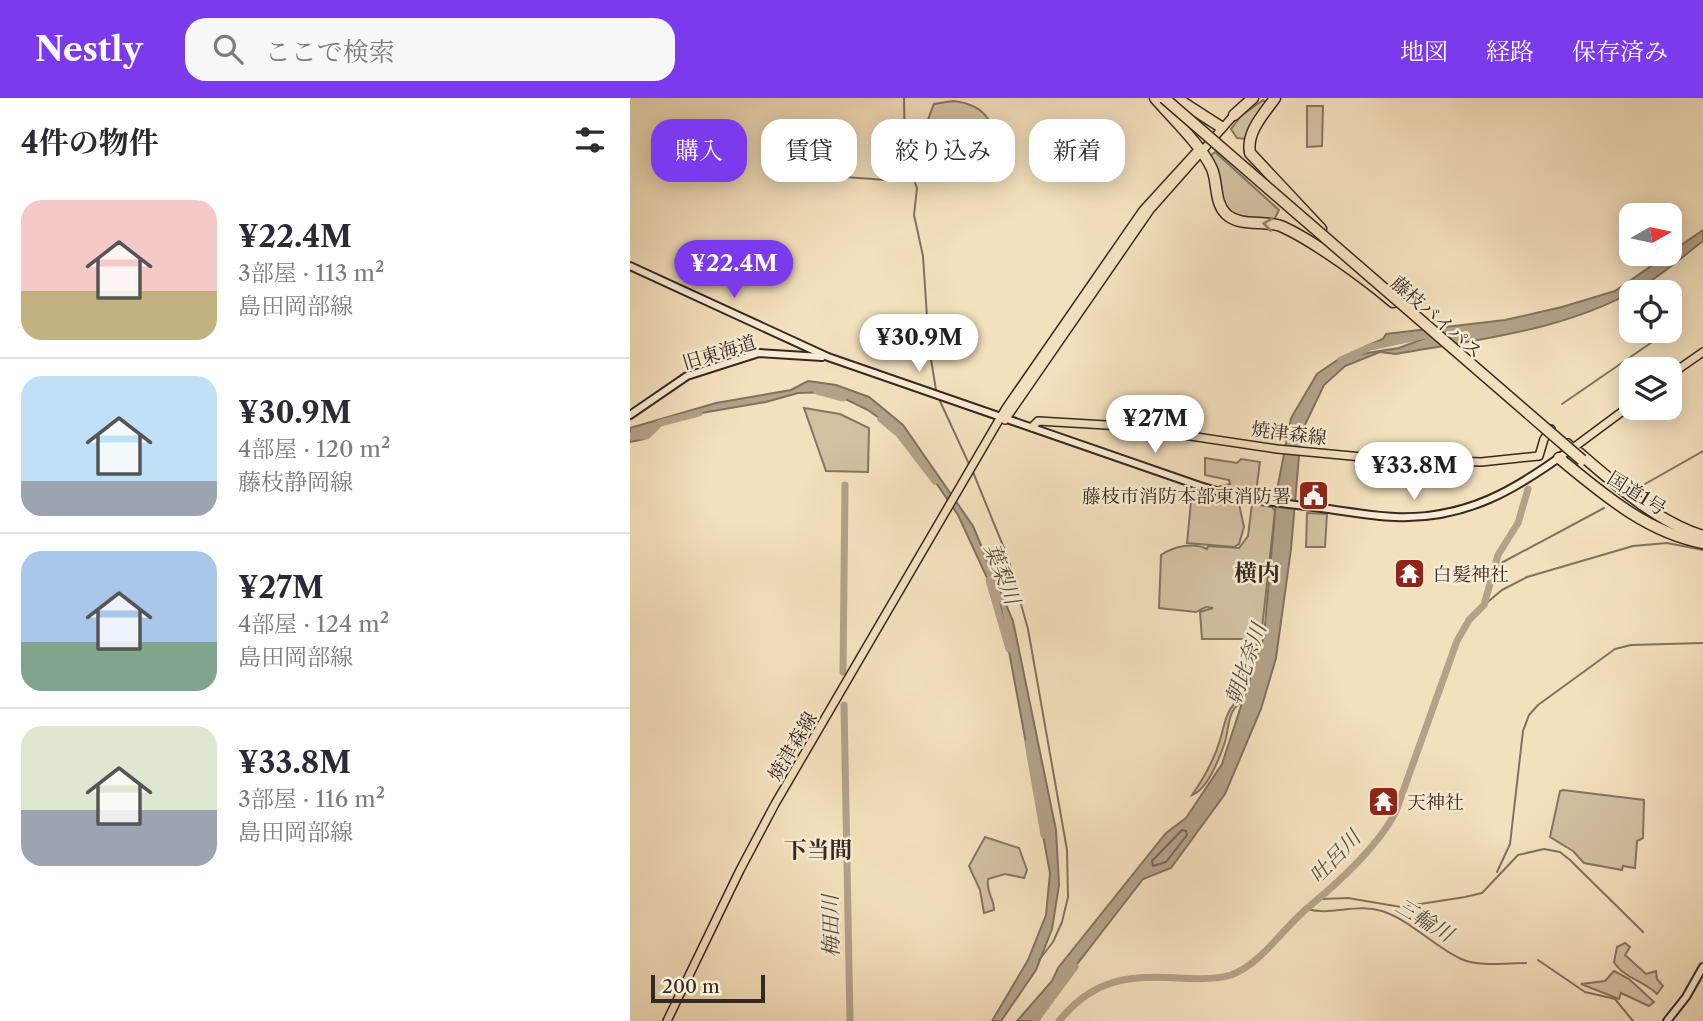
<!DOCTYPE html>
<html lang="ja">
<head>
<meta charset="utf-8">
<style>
	:root { --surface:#fff; --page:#f7f7f7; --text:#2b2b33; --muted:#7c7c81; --line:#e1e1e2; --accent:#7c3aed }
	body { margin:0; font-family:"Libre Caslon Text","Noto Serif JP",serif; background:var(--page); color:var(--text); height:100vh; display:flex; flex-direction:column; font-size:26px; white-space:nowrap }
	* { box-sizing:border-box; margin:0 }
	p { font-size:23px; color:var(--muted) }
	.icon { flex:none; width:38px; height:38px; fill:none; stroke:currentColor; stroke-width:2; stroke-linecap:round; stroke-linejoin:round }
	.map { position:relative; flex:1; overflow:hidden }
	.sheet { display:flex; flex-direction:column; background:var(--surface); width:630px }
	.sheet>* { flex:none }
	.guide { position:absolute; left:21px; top:21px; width:665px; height:63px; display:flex; gap:14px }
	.needle { width:46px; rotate:81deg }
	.fabs { position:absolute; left:989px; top:105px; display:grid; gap:14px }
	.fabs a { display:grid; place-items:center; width:63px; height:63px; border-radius:14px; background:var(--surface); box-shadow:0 4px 18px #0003; font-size:35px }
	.scale { position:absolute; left:21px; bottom:18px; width:114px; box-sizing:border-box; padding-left:7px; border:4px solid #382823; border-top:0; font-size:19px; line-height:24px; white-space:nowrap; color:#382823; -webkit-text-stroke:5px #f7ebd3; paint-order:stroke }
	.price { position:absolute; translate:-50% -60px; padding:0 16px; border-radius:24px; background:#fff; color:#222; font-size:23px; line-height:46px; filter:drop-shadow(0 2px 4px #0008) }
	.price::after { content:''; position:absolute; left:50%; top:42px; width:21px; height:16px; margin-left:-10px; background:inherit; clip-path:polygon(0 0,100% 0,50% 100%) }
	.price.current { background:var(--accent); color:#fff }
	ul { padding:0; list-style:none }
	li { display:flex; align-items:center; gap:21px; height:175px; padding:0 21px }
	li+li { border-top:2px solid var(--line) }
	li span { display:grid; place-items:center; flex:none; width:196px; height:140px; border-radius:21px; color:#555 }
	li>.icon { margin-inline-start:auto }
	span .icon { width:84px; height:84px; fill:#fffc; stroke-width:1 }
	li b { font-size:30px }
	h2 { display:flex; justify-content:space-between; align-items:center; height:84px; padding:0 21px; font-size:30px }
	.tag { padding:0 24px; border-radius:21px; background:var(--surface); box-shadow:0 4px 18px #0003; font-size:24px; line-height:63px }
	.tag.current { background:var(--accent); color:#fff }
	header { display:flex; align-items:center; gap:42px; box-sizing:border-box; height:98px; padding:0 35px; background:var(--accent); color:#fff }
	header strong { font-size:33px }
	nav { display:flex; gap:38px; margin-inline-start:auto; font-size:24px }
	.search { width:490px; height:63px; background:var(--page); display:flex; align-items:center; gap:18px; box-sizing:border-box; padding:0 24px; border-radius:21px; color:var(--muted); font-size:26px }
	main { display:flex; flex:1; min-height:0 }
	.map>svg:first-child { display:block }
</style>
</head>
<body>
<header>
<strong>Nestly</strong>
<div class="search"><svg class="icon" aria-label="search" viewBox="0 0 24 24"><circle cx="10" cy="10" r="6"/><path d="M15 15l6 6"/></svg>ここで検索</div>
<nav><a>地図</a><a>経路</a><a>保存済み</a></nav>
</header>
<main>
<section class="sheet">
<h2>4件の物件<svg class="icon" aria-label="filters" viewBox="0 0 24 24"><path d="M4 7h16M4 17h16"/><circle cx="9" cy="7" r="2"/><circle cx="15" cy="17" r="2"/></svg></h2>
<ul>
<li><span style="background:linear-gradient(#f6c9c9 65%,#c2b280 0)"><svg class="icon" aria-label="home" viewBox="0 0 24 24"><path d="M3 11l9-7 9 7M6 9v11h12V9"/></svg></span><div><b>¥22.4M</b><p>3部屋 · 113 m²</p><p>島田岡部線</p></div></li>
<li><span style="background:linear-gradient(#bfe0f5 75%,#9aa5b1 0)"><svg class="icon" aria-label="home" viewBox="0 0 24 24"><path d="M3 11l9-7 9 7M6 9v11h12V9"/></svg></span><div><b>¥30.9M</b><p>4部屋 · 120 m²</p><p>藤枝静岡線</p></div></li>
<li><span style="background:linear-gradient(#a9c7e8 65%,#7fa58c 0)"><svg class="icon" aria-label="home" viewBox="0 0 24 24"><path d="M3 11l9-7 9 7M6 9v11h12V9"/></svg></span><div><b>¥27M</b><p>4部屋 · 124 m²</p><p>島田岡部線</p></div></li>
<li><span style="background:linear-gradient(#dfe7d0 60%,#9aa5b1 0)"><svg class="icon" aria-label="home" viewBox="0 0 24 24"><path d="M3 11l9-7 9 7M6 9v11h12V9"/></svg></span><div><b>¥33.8M</b><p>3部屋 · 116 m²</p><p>島田岡部線</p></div></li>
</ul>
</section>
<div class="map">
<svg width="1073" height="923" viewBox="0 0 1073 923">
	<rect width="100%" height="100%" fill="#f3e0bc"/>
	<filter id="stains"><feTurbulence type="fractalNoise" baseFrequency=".00286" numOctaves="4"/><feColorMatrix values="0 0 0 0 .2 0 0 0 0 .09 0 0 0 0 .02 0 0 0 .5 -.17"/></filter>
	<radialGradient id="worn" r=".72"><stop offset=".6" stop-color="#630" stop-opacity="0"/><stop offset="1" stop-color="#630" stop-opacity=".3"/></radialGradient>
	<g fill="#d3c1a2" stroke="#867462" stroke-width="2">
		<path d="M 633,2 L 638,7 L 616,41 L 607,40 L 601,31 L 611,18 Z"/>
		<path d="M 323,3 C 360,7 365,28 365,60 C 351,81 320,73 298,71 C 286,55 297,22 304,6 Z"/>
		<path d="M 677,8 L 693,8 L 692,48 L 677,49 Z"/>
		<path d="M 585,54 L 649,112 L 644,122 L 605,118 L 598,112 L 592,100 L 588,72 L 579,59 Z"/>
		<path d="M 174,310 L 210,316 L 239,330 L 238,374 L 196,373 Z"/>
		<path d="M 575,360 L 607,365 L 611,361 L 630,364 L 626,394 L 617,396 L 594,390 L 591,388 L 600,386 L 599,382 L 575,377 Z"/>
		<path d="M 562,393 L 609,406 L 614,429 L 609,446 L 604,449 L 557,445 Z"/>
		<path d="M 622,406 L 642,409 L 645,413 L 632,530 L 609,606 C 597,614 599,634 594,647 C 589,661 577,692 562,697 C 574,680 584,662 590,642 C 594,630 595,616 604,606 L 622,546 L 615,541 L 572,541 L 570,514 L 583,510 L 576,509 L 566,514 L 529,510 L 531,457 C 544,448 564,444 577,451 L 578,448 L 609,450 L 618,438 Z"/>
		<path d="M 677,415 L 697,416 L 695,449 L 676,449 Z"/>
		<path d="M 933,692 L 1014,702 L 1013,740 L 1007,743 L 1005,770 L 993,768 L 992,772 L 954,765 L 943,753 L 920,739 L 930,693 Z"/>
		<path d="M 355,739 L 389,750 L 397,772 L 394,780 L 375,776 L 358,781 C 356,796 364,799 364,812 L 354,815 L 350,792 L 339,768 Z"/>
		<path d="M 995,845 L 1000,849 L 995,857 L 1016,876 L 1026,873 L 1027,881 L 1033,888 L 1027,896 C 1015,883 993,880 984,864 L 987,849 Z"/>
		<path d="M 984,873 L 999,881 L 1024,904 L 1019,908 L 991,895 L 989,901 L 951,886 L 975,883 Z"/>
	</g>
	<g fill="#b3a188" stroke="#827160" stroke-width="2">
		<path d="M 1073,132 L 1073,143 C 1056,156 1040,170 1022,182 C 948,231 852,241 766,256 L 750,254 L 715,268 L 694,287 L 671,335 L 661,451 L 646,560 L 631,611 L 595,696 L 541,770 L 513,781 L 403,923 L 387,923 L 422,883 L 428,870 L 536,735 L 556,720 L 592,666 L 634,538 L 647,392 L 661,320 L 687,276 L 712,259 L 769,250 L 793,241 L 783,237 L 734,249 L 753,241 L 756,236 L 875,222 L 932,209 L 985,193 Z"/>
		<path d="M 178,283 L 206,287 L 239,299 L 273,327 L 343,428 L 383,523 L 426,732 L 429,787 L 422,831 L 406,872 L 371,923 L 362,923 L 398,862 L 416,817 L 420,775 L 371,510 L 328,417 L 274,338 L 238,312 L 201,294 L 168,295 L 136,304 L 54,318 L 31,325 L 14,341 L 0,344 L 0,330 L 86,305 L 161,292 Z"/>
	</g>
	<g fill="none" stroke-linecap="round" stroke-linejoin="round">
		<path stroke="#766456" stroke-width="2" d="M 552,732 L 556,733 L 557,737 L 536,764 L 523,768 L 522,763 Z"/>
		<g stroke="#827160" stroke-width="2">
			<path d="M 274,0 L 275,58 L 287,90 L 284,117 L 293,158 L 299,249 L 306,292"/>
			<path d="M 152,77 C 196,76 239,82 283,83"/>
			<path d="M 1001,261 L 1008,271"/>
			<path d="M 309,301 L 339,366"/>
			<path d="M 932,306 L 1031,238"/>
			<path d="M 343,374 L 378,460 L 398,531 L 437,752 L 438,799 L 432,824 L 423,844 L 409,862"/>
			<path d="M 1008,390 L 1073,353"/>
			<path d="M 862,476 L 873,464 L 974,410"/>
			<path d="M 854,507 L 872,492 L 897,479 L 1003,448 L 1037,445 L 1073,452"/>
			<path d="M 867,774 L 880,746 L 893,633 L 899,617 L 908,607 L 985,551 L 1001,547 L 1073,545"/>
			<path d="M 691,801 L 718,800 L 771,809 L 835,799 L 852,795 L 888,757 L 914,751 L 930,754 L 940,762 L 1013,834"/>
			<path d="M 677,811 C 701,818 726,805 752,813 C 782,823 803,848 831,861 C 849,869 876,865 896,865"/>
			<path d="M 908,862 L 955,894 L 985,901 L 1003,923"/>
		</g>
		<g stroke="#b3a188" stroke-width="7">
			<path d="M 711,262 L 740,249 L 796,237"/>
			<path d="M 187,293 L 213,300"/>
			<path d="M 251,321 L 269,336 L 305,383"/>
			<path d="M 0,338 L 17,338 L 30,325 L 69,315"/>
			<path d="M 359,482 L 379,551"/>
			<path d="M 213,574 L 215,387"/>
			<path d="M 214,607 L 220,923"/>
			<path d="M 398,645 L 414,737"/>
			<path d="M 405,923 L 445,869"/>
			<path d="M 429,923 C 463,881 498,877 548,880 C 564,881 585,882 601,877 C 633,865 655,827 681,807 C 709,784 750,746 766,713 L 827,543 L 839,522 L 854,507 L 868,457 L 888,425 L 898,391"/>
		</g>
		<defs>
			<g id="secondary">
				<path d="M 0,168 L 198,259 L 570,388 C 609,401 649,405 691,410 C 715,413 740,418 765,419 C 836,422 887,391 941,351"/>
				<path d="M 0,317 L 57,278 L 129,255 L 192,259"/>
				<path d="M 1037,923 L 1056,899 L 1073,869"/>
			</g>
			<g id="primary">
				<path d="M 1040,277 L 1073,254"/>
				<path d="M 375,322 L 520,112 L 604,17"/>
				<path d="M 402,329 L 408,323 L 493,328 L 647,351 L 743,360 L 851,364 L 909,358 L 914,341 L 921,331"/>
				<path d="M 938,345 L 943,350 L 1001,307"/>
				<path d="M 37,923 L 110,772 L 145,706 L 376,310 L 513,112 L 565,55 L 570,54"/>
			</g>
			<g id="highway">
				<path d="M 525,0 C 541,19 572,48 582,71 C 588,85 584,104 596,116 C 611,130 636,121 653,129 C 684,143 737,182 763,204"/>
				<path d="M 546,0 L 591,29"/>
				<path d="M 645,0 C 634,16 616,34 620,55 L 691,131"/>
				<path d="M 604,17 L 623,0"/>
				<path d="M 949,355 C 985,386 1027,424 1073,438"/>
				<path d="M 929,360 C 973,396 1016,434 1073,445"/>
			</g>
		</defs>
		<use href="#secondary" stroke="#382823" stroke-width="10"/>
		<use href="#primary" stroke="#382823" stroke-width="10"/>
		<use href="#highway" stroke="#382823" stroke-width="13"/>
		<use href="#secondary" stroke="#f7ebd3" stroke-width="6"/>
		<use href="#primary" stroke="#f3e0bc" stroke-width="7"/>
		<use href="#highway" stroke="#f3e0bc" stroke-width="10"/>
		<defs>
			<path id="highway-bridge" d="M 534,0 L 952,362"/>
		</defs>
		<use href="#highway-bridge" stroke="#382823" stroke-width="13" stroke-linecap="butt"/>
		<use href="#highway-bridge" stroke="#f3e0bc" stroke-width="10"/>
	</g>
	<defs><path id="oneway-chevron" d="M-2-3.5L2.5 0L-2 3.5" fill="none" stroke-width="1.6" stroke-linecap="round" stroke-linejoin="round" transform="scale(1.75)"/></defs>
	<use stroke="#968470" href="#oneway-chevron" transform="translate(638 126) rotate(-172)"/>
	<defs>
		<symbol id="civic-square" viewBox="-11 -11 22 22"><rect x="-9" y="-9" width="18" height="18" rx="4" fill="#8f2418" stroke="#f7ebd3"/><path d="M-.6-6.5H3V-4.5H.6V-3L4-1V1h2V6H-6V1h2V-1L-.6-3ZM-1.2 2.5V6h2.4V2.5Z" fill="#fff"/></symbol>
		<symbol id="temple-square" viewBox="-11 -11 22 22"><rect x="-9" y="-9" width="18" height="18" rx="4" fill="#8f2418" stroke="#f7ebd3"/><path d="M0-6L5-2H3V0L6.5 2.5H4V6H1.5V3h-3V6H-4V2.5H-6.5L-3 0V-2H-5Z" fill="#fff"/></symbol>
	</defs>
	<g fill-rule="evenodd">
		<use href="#civic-square" x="666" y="380" width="35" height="35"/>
		<use href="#temple-square" x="762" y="458" width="35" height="35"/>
		<use href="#temple-square" x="736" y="686" width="35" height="35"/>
	</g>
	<g text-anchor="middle" stroke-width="5" stroke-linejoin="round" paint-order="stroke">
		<g font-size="19" fill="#382823" stroke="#f7ebd3">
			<text transform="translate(807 219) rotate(41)" y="7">藤枝バイパス</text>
			<text transform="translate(89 254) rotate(-17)" y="7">旧東海道</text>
			<text transform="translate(659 335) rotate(7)" y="7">焼津森線</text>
			<text transform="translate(1007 395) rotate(32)" y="7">国道1号</text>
			<text transform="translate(162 648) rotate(-59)" y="7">焼津森線</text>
		</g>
		<g font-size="19" fill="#382823" stroke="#f7ebd3" text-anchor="start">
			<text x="661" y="405" text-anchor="end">藤枝市消防本部東消防署</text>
			<text x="803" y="483">白髪神社</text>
			<text x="777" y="711">天神社</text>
		</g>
		<g font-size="21" font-style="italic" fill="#5d4c41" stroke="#f7ebd3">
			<text transform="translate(372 476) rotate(69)" y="7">葉梨川</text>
			<text transform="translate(616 566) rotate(-71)" y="7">朝比奈川</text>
			<text transform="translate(705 759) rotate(-46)" y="7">吐呂川</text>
			<text transform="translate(794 822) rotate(31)" y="7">三輪川</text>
			<text transform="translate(201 828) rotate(-91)" y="7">梅田川</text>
		</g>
		<g font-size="23" font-weight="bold" fill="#382823" stroke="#f7ebd3">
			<text x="627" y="483">横内</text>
			<text x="188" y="760">下当間</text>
		</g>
	</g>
	<rect width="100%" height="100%" filter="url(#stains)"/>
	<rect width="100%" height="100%" fill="url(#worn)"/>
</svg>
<div class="fabs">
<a><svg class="needle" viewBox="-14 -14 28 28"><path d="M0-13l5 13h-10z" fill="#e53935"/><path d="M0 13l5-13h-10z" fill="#7c7c81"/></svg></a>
<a><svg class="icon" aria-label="locate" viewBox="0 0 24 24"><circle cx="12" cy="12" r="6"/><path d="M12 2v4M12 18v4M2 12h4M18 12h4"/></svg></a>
<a><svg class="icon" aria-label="layers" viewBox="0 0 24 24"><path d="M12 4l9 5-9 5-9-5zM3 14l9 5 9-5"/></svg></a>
</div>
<div class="scale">200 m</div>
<b class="price current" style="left:104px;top:202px">¥22.4M</b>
<b class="price" style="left:289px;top:276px">¥30.9M</b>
<b class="price" style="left:525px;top:357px">¥27M</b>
<b class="price" style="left:784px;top:404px">¥33.8M</b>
<div class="guide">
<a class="tag current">購入</a>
<a class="tag">賃貸</a>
<a class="tag">絞り込み</a>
<a class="tag">新着</a>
</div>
</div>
</main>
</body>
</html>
